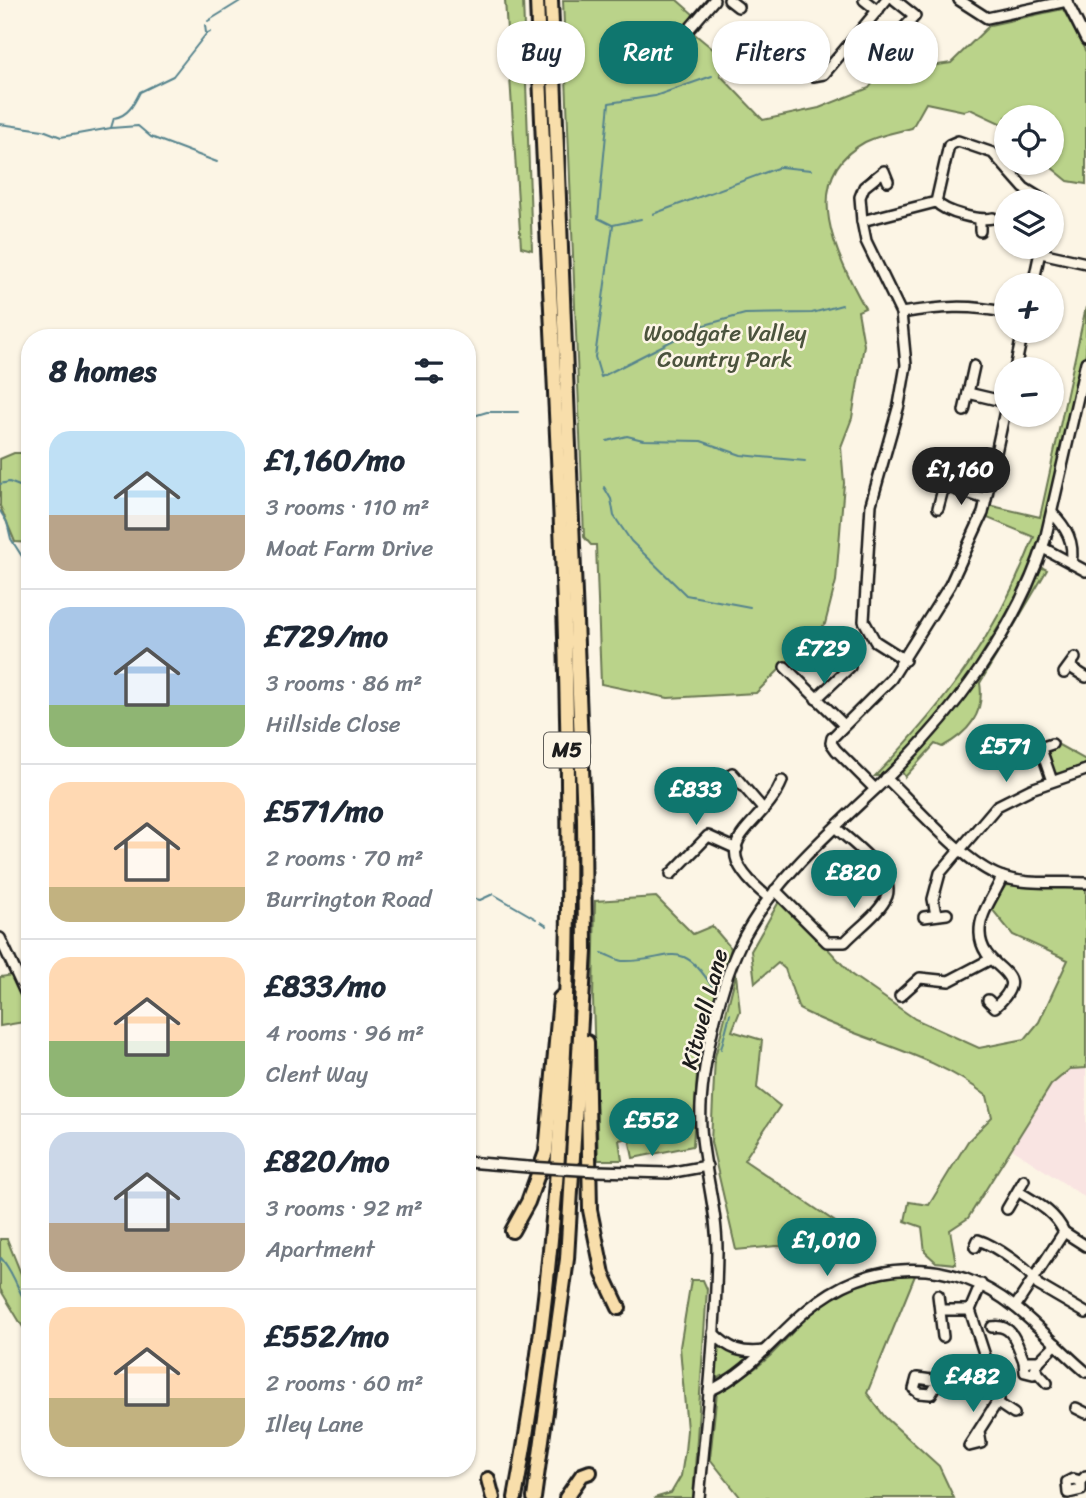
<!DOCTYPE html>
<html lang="en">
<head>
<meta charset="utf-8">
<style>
	:root { --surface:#fff; --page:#f2f2f3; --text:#1f2937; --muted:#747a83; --line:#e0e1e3; --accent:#0f766e }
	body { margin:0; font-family:Sriracha,sans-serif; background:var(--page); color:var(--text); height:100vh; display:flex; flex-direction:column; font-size:26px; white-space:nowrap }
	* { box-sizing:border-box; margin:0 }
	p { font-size:23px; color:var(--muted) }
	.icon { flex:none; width:38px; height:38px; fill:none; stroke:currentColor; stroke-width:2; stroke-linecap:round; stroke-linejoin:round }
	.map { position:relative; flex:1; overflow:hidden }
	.sheet { position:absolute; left:21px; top:329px; width:455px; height:1148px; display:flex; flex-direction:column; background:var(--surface); border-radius:28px; box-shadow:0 2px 5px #0004 }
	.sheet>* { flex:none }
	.banner { position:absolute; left:497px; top:21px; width:483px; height:63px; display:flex; gap:14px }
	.controls { position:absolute; left:994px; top:105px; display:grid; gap:14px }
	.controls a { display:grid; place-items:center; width:70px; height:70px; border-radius:50%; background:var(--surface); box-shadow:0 2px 5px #0004; font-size:35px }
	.price { position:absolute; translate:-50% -60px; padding:0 16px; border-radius:24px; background:var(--accent); color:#fff; font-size:23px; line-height:46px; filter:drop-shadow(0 2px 4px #0008) }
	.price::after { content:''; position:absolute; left:50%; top:42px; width:21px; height:16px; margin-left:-10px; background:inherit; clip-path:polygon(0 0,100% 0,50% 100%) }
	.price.active { background:#222; color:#fff }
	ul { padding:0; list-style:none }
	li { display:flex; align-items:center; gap:21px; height:175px; padding:0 28px }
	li+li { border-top:2px solid var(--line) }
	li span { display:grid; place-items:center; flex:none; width:196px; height:140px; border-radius:21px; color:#555 }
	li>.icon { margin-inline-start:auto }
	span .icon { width:84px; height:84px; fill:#fffc; stroke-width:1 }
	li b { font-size:30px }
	h2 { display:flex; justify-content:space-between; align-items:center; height:84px; padding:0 28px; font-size:30px }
	.tag { padding:0 24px; border-radius:28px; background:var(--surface); box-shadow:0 2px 5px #0004; font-size:24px; line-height:63px }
	.tag.active { background:var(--accent); color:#fff }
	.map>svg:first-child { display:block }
</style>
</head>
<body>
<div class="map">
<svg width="1086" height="1498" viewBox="0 0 1086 1498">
	<rect width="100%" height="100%" fill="#fcf5e5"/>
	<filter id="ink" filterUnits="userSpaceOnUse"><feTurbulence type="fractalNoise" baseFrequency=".0143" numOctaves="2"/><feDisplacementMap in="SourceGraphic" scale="14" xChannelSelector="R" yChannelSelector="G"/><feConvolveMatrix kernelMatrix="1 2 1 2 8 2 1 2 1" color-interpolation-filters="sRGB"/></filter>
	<g filter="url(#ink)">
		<path fill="#f9e4e2" d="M 1070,1068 L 1086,1068 L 1086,1198 L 1012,1149 L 1051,1085 Z"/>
		<g fill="#bad38a" stroke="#6b7853" stroke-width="2">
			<path d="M 505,0 L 523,0 L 532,250 L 521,247 Z"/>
			<path d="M 563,0 L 677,0 L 693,14 L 690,28 L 682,36 L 684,38 L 691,31 L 725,59 L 720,75 L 763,120 L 819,108 L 869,88 L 902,45 L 925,67 L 951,63 L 990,25 L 1063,9 L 1086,52 L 1086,184 L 1068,181 L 1046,163 L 1052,163 L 1052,117 L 1006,117 L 1006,126 L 970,109 L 964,111 L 926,103 L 912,128 C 897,132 879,135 865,142 C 797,179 837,257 865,308 L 858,311 L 864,345 L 852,418 L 841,447 L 844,483 L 836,581 L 825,624 L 756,693 L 668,698 L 601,684 L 596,545 L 591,545 L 584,537 Z"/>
			<path d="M 1086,307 L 1086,352 L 1034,561 L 1019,593 L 964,684 L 938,719 L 883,776 L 875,776 C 947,702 997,635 1034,537 L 985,517 L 988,505 L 1040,517 Z"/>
			<path d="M 14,453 L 30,453 L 30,543 L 15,542 L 0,506 L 0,459 Z"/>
			<path d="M 1041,567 L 1047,570 L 980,683 C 985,714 968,733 942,747 L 935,744 L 905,777 L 901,770 C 958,708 1000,640 1041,567 Z"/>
			<path d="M 1057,744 L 1086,760 L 1086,764 L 1058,774 L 1053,772 L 1046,752 Z"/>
			<path d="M 1006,885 L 1086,888 L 1086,1068 L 1070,1069 L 1051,1085 L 968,1218 L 950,1230 L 956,1264 L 936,1262 L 925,1252 L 922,1227 L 905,1221 L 909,1202 L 929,1205 L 968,1141 L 992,1117 L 987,1096 C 932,1052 860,1041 799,1009 L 785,969 L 778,963 L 755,983 L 751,951 L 781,898 L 852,975 L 915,1019 L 979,1048 L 1025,1039 L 1039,1022 L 1068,960 L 1013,935 L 991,908 Z"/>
			<path d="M 656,897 L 693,934 L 712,926 L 731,948 L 708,1033 L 699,1039 L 693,1146 L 633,1158 L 629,1138 L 619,1140 L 622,1160 L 598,1160 L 593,999 L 595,901 Z"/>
			<path d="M 736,974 L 740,1011 L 732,1031 L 762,1040 L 757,1088 L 780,1106 L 744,1160 L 856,1236 L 859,1250 L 776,1246 L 736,1250 L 711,1142 L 715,1057 Z"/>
			<path d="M 13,975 L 30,1010 L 30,1021 L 0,1026 L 0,977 Z"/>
			<path d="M 0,1239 L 7,1239 L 30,1296 L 30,1339 L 0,1289 Z"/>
			<path d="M 916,1273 L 867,1393 L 885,1417 L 939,1466 L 954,1498 L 741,1498 L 710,1459 L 717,1392 C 737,1381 754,1371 771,1355 C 793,1334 810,1308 838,1292 C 862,1278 889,1275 916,1273 Z"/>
			<path d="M 691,1280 L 703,1280 L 707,1289 L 693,1498 L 654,1498 L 671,1493 L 681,1476 L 685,1451 L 687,1430 L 680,1347 Z"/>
			<path d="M 717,1346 L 722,1346 L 756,1354 L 740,1369 L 715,1379 Z"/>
		</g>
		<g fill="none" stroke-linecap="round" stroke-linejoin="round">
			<g stroke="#54838d" stroke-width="2">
				<path d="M 208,21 L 242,0"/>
				<path d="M 205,25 L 206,33"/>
				<path d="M 0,124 L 43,130 L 61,137 L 111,128 L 114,118 C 128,116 134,104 140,92 L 173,76 L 206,34 L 210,32"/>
				<path d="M 111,128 L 138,126 L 151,137 L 217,162"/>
				<path d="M 653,214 L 780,167 L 811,170"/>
				<path d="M 641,219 L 613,225 L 595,357 L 601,377 L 699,327"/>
				<path d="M 612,225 L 598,218 L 609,103 L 655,96 L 712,76"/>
				<path d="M 701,326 L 745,314 L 812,313 L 842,305"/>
				<path d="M 467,418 L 487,412 L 518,412"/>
				<path d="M 607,441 L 627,436 L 643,440 L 701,441 L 741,455 L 805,461"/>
				<path d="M 0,484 L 9,482 L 30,490"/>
				<path d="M 604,487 L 611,499 L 614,516 L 631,541 L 686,595 L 750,607"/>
				<path d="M 0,511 L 7,522 L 11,539 L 30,569"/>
				<path d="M 467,897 L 480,900 L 493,894 L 536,919"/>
				<path d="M 541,922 L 547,926"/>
				<path d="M 602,953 C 608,955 616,960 622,961 C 670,963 679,934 713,988"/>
				<path d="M 721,1049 L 730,1014"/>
				<path d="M 0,1261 L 1,1258 C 14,1272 19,1294 30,1310"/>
			</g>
			<defs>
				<g id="minor">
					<path d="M 729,0 L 738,7"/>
					<path d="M 864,0 L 878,11"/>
					<path d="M 895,0 L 915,16 L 901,31"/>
					<path d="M 959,0 L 987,18 L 1067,1"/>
					<path d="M 1066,0 L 1086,40"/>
					<path d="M 690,28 L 714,0"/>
					<path d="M 846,50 L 865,67"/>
					<path d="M 783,53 L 813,76 L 824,74 L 886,0"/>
					<path d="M 888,181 L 884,171 L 864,187 L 860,197 L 862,221 L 866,241 L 901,313 L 906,365 L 899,405 L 871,504 L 864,621 L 875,641 L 905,660"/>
					<path d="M 936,202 C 946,213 979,221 993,218"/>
					<path d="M 980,219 L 980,231"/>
					<path d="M 862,221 L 936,202 L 949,145 L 958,141 L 993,153 L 1024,188 L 1045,201"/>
					<path d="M 1041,253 L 1086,263"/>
					<path d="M 1033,285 L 1041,247"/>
					<path d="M 901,313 C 939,307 969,304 1006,313"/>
					<path d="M 1015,369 L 1023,331"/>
					<path d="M 968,393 L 1006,402"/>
					<path d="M 964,411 L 974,366"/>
					<path d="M 945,486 L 986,499"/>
					<path d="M 938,508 L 948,471"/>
					<path d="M 1052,513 C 1066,527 1075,542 1071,563"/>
					<path d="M 1043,548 L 1086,571"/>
					<path d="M 785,667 L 844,725"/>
					<path d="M 1070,667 L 1086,677"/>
					<path d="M 1064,673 L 1075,658"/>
					<path d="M 816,699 L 850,667"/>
					<path d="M 1041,749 L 1052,781"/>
					<path d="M 1031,751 L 1052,744"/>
					<path d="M 732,773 L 763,809"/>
					<path d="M 886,778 C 916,806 964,863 1000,876 C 1027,886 1058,881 1086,883"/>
					<path d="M 875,789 L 836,750 L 831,743 L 832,738 L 891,679 L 950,585 L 983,513 L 1006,406"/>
					<path d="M 671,874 L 708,836 L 737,849"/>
					<path d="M 775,890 L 827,942 L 845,942 C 857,929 881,912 887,896 C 895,873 851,842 836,828"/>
					<path d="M 769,898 C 696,840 762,831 782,781"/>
					<path d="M 936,915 L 933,899 L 940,873 L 997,806 L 1031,789 L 1086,770"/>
					<path d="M 924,917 L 947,914"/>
					<path d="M 0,938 L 30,1003"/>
					<path d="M 900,996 L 920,978 L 949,981 L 989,960"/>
					<path d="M 988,1000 L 995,1007 C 1037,969 981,973 980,933 C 979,913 995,895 1002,877"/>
					<path d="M 467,1162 L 528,1167"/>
					<path d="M 597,1171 L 668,1173 L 707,1166"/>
					<path d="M 1007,1209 L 1024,1180"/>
					<path d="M 1064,1232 L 1086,1246"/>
					<path d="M 975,1247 L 978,1240 C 994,1245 1031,1270 1038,1285 L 1086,1313"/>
					<path d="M 938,1295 L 943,1337"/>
					<path d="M 1015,1307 L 1064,1232 C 1055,1212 1037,1203 1019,1192"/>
					<path d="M 941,1310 L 970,1310"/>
					<path d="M 992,1327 C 1014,1323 1017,1346 1024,1361"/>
					<path d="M 713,1333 C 729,1349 742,1354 764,1351"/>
					<path d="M 1024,1361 L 1039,1361 L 1033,1374 L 1025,1372 Z"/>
					<path d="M 1039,1361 L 1056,1344"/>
					<path d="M 1036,1371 L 1047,1383"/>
					<path d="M 939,1381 L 917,1378 L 914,1389 L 919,1393 L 931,1394 L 939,1381 L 987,1360"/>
					<path d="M 709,1391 C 749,1373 774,1338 807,1310 C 870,1257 950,1256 1015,1307 C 1040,1327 1061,1351 1086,1372"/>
					<path d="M 999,1404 L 1014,1414"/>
					<path d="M 1076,1408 L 1086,1413"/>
					<path d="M 979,1431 L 981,1443 L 969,1446 L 999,1399 L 970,1310 L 981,1284"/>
					<path d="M 1081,1481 L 1073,1479 L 1067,1482 L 1068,1493 L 1081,1490 L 1081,1481 L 1086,1476"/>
					<path d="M 699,1498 C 707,1416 716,1333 717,1251 C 717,1209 704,1170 701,1128 C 698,1076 720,981 745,935 C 778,875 836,827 885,780 C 953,714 1016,631 1045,540 L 1086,362"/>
				</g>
				<g id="highway">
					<path d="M 587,1042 L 590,1210 L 603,1274 L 619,1308"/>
					<path d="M 512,1231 L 528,1202 L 546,1152 L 560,998"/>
					<path d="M 488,1479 L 493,1498"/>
					<path d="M 515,1498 C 608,1005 555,498 537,0"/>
					<path d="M 534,1498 L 567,1259 L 585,951 L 584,818 L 551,0"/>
					<path d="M 566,1498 L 582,1475 L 590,1472"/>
				</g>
			</defs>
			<use href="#minor" stroke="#1c1c1c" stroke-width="14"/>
			<use href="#highway" stroke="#1c1c1c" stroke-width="18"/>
			<use href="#minor" stroke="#fcf5e5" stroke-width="9"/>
			<use href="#highway" stroke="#f8deab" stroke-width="12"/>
			<defs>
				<path id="minor-bridge" d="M 528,1167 L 597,1171"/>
			</defs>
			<use href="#minor-bridge" stroke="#1c1c1c" stroke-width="14" stroke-linecap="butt"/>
			<use href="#minor-bridge" stroke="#fcf5e5" stroke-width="9"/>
		</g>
	</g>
	<g text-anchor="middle" stroke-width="5" stroke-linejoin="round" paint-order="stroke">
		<rect fill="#fcf5e5" stroke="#5f5d58" stroke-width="2" x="544" y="732.5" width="46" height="35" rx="5"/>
		<g font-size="21" font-weight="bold" fill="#1c1c1c">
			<text x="567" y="757">M5</text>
		</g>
		<g font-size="23" fill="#4b533d" stroke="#fcf5e5">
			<text x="725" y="341">Woodgate Valley<tspan x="725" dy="26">Country Park</tspan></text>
		</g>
		<g font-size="23" fill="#1c1c1c" stroke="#fcf5e5">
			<text transform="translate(704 1009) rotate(-75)" y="8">Kitwell Lane</text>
		</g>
	</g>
</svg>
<div class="controls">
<a><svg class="icon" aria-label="locate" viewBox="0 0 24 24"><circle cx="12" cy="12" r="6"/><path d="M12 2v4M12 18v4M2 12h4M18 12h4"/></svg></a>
<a><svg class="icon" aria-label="layers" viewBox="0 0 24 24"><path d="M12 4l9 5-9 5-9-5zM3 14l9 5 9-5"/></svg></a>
<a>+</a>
<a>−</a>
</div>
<b class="price active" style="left:961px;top:507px">£1,160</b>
<b class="price" style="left:824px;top:686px">£729</b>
<b class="price" style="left:1006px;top:784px">£571</b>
<b class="price" style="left:696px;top:827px">£833</b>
<b class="price" style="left:854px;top:910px">£820</b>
<b class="price" style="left:652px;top:1158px">£552</b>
<b class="price" style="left:827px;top:1278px">£1,010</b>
<b class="price" style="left:973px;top:1414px">£482</b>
<div class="banner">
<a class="tag">Buy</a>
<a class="tag active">Rent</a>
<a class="tag">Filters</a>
<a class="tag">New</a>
</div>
<section class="sheet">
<h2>8 homes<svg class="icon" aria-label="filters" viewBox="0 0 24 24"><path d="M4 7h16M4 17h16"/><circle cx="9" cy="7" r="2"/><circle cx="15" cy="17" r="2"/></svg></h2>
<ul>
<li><span style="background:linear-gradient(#bfe0f5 60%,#b9a48a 0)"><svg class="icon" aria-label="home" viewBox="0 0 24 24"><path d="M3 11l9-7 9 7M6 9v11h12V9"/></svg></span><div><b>£1,160/mo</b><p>3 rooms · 110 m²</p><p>Moat Farm Drive</p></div></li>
<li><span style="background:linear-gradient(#a9c7e8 70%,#8fb573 0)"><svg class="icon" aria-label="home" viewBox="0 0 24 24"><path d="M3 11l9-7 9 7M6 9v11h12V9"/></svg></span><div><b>£729/mo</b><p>3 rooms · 86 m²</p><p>Hillside Close</p></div></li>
<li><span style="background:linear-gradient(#ffd9b3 75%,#c2b280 0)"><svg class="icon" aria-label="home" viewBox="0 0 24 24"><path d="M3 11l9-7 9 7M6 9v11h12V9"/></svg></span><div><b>£571/mo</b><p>2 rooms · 70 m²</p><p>Burrington Road</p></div></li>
<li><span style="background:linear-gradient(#ffd9b3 60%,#8fb573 0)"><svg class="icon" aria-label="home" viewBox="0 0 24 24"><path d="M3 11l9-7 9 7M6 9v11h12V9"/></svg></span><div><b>£833/mo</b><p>4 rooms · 96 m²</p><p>Clent Way</p></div></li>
<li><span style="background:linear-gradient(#c9d6e8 65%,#b9a48a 0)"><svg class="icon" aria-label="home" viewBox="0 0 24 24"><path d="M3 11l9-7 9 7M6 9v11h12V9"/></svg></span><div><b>£820/mo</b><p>3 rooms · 92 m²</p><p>Apartment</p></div></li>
<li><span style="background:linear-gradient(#ffd9b3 65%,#c2b280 0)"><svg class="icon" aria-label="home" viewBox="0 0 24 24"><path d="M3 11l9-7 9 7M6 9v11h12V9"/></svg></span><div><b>£552/mo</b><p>2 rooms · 60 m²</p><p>Illey Lane</p></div></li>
</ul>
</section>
</div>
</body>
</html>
